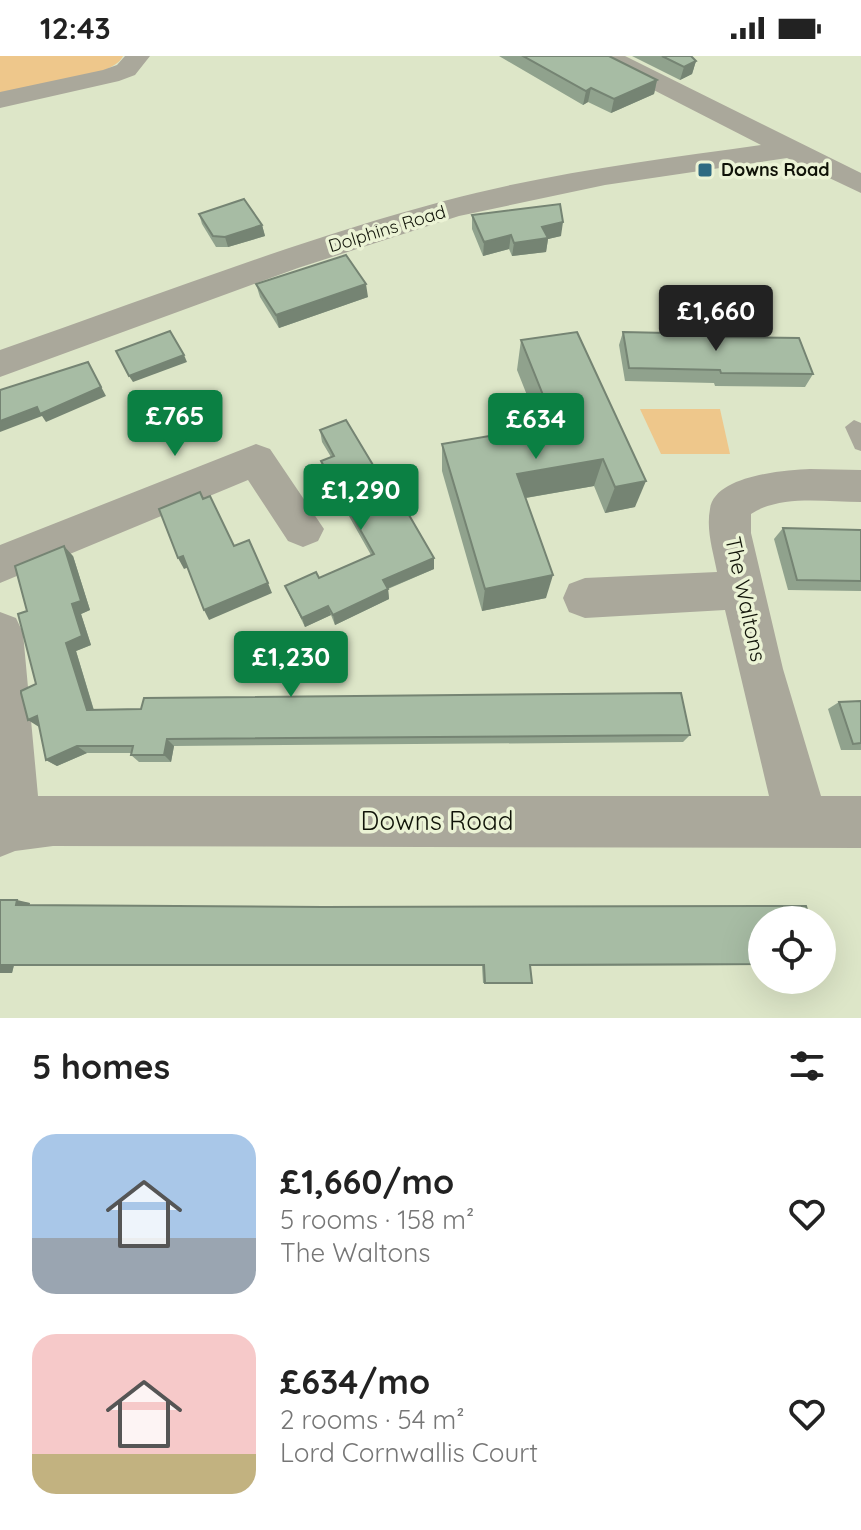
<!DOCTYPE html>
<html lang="en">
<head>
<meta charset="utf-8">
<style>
	:root { --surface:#fff; --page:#f6f6f6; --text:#222; --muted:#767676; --accent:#0b8043 }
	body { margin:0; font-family:Quicksand,sans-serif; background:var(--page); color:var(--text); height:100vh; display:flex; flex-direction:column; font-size:30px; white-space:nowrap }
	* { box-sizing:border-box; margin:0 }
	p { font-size:26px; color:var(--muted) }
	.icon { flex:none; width:44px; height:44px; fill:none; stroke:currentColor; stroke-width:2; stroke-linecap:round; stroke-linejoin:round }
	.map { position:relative; height:962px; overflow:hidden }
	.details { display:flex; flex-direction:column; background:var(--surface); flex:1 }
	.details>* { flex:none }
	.tools { position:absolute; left:748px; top:850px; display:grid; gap:16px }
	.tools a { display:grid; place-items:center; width:88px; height:88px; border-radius:50%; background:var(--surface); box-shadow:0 8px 32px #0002; font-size:40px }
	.price { position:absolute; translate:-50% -68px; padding:0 18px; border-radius:8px; background:var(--accent); color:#fff; font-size:26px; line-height:52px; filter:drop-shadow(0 2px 4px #0008) }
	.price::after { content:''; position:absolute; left:50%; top:48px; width:24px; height:18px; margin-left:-12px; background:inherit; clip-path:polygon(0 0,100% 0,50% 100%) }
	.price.on { background:#222; color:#fff }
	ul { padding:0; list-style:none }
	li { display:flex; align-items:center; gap:24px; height:200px; padding:0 32px }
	li span { display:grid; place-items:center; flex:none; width:224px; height:160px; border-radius:24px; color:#555 }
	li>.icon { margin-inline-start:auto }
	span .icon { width:96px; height:96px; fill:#fffc; stroke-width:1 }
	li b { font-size:34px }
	h2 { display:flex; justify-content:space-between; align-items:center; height:96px; padding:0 32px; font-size:34px }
	.status { display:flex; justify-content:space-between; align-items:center; height:56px; padding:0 40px; background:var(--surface); direction:ltr }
	.status svg { height:22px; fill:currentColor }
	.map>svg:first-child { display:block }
</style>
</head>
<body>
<div class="status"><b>12:43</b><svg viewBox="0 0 49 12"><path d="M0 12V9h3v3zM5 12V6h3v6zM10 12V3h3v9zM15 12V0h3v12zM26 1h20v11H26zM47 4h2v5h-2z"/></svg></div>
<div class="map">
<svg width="861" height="962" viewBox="0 0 861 962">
	<rect width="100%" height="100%" fill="#dde6c8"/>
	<g fill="#eec78b">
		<path d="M 0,0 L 123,0 C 114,22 25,33 0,38 Z"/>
		<path d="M 640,353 L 720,353 L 730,398 L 661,398 Z"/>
	</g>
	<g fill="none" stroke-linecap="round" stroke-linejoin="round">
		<path fill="#aaa89b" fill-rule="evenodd" d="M 854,364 L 861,367 L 861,395 L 855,393 L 845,371 Z"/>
		<g fill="#aaa89b" fill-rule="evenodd">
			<path d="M 125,0 L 150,0 L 135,19 L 119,25 L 0,52 L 0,36 L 103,14 L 117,9 Z"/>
			<path d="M 594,0 L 625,0 L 861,117 L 861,137 L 787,102 L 605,129 L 459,160 L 298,212 L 0,321 L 0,294 C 147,243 294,185 444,145 C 548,117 655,104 761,89 L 597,5 Z"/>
			<path d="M 256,388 L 270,393 L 324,473 L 318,485 L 303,491 L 288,485 L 248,424 L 0,527 L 0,489 Z"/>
			<path d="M 810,413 L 861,414 L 861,446 C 826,446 781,438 751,458 L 751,477 L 783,613 L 821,740 L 861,740 L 861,792 L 53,790 L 15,795 L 0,801 L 0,556 L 16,562 L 23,577 L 38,740 L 769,740 L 725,554 L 585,562 L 569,556 L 563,542 L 569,528 L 585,522 L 717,516 C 713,495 706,474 710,453 C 714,420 783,414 810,413 Z"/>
		</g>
	</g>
	<g fill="#90a28d">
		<path d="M 499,0 L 609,0 L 657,24 L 654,38 L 611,57 L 588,46 L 583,49 Z"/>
		<path d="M 632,0 L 691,0 L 696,5 L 692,18 L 680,24 Z"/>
		<path d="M 199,158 L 262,169 L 265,180 L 228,191 L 216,191 L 202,168 Z"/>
		<path d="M 472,159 L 561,180 L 548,183 L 546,196 L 512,200 L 509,193 L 483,200 L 472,173 Z"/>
		<path d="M 256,228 L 368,241 L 279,272 L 260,241 Z"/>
		<path d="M 623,276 L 711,281 L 813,318 L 805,331 L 715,330 L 714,327 L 625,325 L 619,289 Z"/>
		<path d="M 521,284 L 635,451 L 605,457 L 594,430 L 526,442 L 546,542 L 482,555 L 442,415 L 442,388 L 540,372 L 517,314 Z"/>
		<path d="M 320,374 L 397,449 L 434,502 L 434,513 L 388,533 L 389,543 L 335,569 L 331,559 L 305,571 L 285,530 L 319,522 L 371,499 L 324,416 L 321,405 L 331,401 L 322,386 Z"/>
		<path d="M 783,472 L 861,474 L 861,535 L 788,534 L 774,483 Z"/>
		<path d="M 73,500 L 90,554 L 81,558 L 91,589 L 76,595 L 94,654 L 690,679 L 683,686 L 174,690 L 171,706 L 139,706 L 131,699 L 132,697 L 87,697 L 57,710 L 46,704 L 27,555 Z"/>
		<path d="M 861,645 L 861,694 L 841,694 L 828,653 L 839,646 Z"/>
		<path d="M 0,844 L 30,847 L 29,849 L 762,864 L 762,909 L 530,910 L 532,927 L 483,927 L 482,910 L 14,909 L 12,917 L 0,917 Z"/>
	</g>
	<g fill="#758473">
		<path d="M 696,5 L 692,18 L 680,24 L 684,11 Z"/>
		<path d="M 657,24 L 654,38 L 611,57 L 614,43 Z"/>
		<path d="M 591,32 L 588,46 L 583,49 L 586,35 Z"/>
		<path d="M 563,166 L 561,180 L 548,183 L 546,196 L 512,200 L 514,187 L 542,171 Z"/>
		<path d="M 262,169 L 265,180 L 228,191 L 225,181 Z"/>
		<path d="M 511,179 L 509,193 L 483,200 L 484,186 Z"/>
		<path d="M 366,228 L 368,241 L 279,272 L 276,259 Z"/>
		<path d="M 184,299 L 187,306 L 133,326 L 129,320 Z"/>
		<path d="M 88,306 L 106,340 L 46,366 L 42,360 L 0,376 L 0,365 Z"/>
		<path d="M 603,403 L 594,430 L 513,444 L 517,418 Z"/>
		<path d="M 646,425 L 635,451 L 605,457 L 615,431 Z"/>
		<path d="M 64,490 L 73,500 L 90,554 L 81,558 L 91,589 L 76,595 L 96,662 L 87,654 L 66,587 L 72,548 Z"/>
		<path d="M 183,500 L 189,511 L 184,513 L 178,502 Z"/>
		<path d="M 434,502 L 434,513 L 384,534 L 383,524 Z"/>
		<path d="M 553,519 L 546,542 L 482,555 L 485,533 Z"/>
		<path d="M 268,527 L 272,537 L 209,564 L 204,554 Z"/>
		<path d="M 388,533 L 389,543 L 335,569 L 333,559 Z"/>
		<path d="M 328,550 L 331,559 L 305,571 L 302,562 Z"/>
		<path d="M 37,660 L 39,671 L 28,664 Z"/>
		<path d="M 167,683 L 174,690 L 171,706 L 164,699 Z"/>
		<path d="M 77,690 L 87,697 L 57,710 L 46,704 Z"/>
		<path d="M 17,844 L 30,847 L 29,851 L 16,849 Z"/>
		<path d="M 0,909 L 14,909 L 12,917 L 0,917 Z"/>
	</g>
	<g fill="#a7bca4" stroke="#758473" stroke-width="2">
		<path d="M 523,0 L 609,0 L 657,24 L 614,43 L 591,32 L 586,35 Z"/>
		<path d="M 662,0 L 691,0 L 696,5 L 684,11 Z"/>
		<path d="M 244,143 L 262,169 L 225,181 L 213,180 L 199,158 Z"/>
		<path d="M 560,148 L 563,166 L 542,171 L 548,182 L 514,187 L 511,179 L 484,186 L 472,159 Z"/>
		<path d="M 346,199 L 366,228 L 276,259 L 256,228 Z"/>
		<path d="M 170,275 L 184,299 L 129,320 L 116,295 Z"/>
		<path d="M 577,276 L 646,425 L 615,431 L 603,403 L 517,418 L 553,519 L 485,533 L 442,388 L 555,369 L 521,284 Z"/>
		<path d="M 623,276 L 711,278 L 711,281 L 799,282 L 813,318 L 721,317 L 720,314 L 629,312 Z"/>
		<path d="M 88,306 L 101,331 L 40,358 L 37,351 L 0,365 L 0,334 Z"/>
		<path d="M 346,364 L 397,449 L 402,447 L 434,502 L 383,524 L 388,533 L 333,559 L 328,550 L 302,562 L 285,530 L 316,516 L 319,522 L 374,498 L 321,405 L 334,400 L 320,374 Z"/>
		<path d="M 200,436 L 203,443 L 210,440 L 234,490 L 249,484 L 268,527 L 204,554 L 183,500 L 178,502 L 159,453 Z"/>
		<path d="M 783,472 L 861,474 L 861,525 L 797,524 Z"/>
		<path d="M 64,490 L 81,545 L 72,548 L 82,580 L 66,587 L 87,654 L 141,653 L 144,642 L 681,637 L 690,679 L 167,683 L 164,699 L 131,699 L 133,690 L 77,690 L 46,704 L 37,660 L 28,664 L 21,637 L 21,635 L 36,628 L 18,558 L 27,555 L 15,510 Z"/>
		<path d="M 861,645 L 861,687 L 853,688 L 839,646 Z"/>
		<path d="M 0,844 L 17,844 L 16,849 L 323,851 L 806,850 L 810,864 L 762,864 L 762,908 L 530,909 L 532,927 L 485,927 L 484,909 L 0,909 Z"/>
	</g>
	<rect fill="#2f6b82" stroke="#ebf3d5" stroke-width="3" x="697" y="106" width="16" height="16" rx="4"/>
	<g text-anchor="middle" stroke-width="7" stroke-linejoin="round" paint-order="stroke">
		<g font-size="18" font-weight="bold" fill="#101308" stroke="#ebf3d5" text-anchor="start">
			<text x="721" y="120">Downs Road</text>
		</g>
		<g font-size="18" fill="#101308" stroke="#ebf3d5">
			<text transform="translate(387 173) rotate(-17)" y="6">Dolphins Road</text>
		</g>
		<g font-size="22" fill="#101308" stroke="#ebf3d5">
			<text transform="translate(746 543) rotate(78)" y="8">The Waltons</text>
		</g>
		<g font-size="26" fill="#101308" stroke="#ebf3d5">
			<text x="437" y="774">Downs Road</text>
		</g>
	</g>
</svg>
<div class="tools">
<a><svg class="icon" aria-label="locate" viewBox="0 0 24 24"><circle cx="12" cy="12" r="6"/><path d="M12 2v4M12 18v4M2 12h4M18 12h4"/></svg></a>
</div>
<b class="price on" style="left:716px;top:297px">£1,660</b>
<b class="price" style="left:175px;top:402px">£765</b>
<b class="price" style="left:536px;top:405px">£634</b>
<b class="price" style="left:361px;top:476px">£1,290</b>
<b class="price" style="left:291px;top:643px">£1,230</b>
</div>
<section class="details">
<h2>5 homes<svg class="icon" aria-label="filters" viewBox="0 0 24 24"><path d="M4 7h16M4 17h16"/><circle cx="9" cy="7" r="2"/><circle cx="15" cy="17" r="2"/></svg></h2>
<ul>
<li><span style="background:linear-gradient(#a9c7e8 65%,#9aa5b1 0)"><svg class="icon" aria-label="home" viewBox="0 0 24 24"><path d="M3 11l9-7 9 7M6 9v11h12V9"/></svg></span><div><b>£1,660/mo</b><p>5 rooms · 158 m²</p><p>The Waltons</p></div><svg class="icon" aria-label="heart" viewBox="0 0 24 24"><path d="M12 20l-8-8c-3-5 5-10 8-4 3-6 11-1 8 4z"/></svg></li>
<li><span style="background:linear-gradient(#f6c9c9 75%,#c2b280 0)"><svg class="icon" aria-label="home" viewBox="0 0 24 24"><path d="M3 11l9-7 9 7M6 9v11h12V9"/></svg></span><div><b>£634/mo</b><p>2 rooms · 54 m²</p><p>Lord Cornwallis Court</p></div><svg class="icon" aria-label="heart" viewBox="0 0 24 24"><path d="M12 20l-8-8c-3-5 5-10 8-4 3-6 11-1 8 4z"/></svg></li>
</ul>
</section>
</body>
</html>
